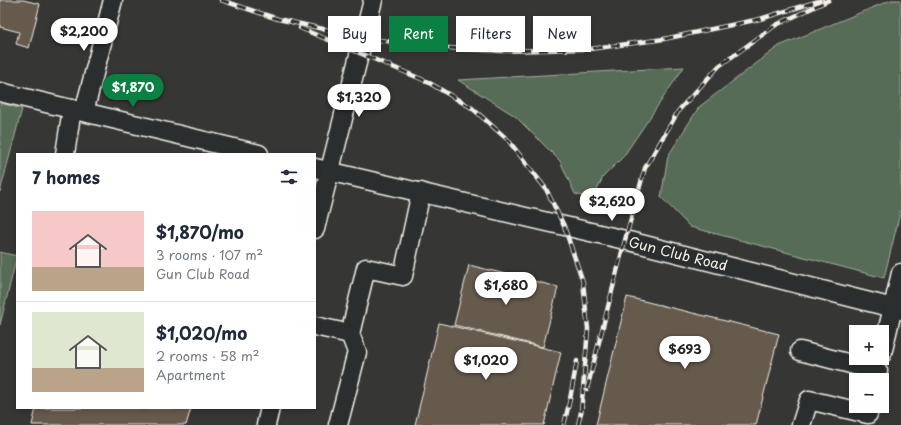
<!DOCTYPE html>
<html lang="en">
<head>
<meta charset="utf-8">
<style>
	:root { --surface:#fff; --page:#f6f6f7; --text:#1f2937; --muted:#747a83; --line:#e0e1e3; --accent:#0b8043 }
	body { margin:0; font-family:"Playpen Sans",sans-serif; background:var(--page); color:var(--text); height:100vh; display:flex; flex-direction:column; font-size:15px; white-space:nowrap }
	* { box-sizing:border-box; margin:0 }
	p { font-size:13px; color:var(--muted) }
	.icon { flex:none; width:22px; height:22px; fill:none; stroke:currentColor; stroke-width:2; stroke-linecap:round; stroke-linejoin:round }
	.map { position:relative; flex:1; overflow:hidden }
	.drawer { position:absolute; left:16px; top:153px; width:300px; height:256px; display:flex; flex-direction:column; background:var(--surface); border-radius:0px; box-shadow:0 2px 6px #0003 }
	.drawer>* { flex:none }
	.hud { position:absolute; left:328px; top:16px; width:380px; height:36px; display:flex; gap:8px }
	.tools { position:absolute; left:849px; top:325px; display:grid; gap:8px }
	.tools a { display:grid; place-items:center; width:40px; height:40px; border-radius:0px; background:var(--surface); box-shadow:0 2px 6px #0003; font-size:20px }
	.price { position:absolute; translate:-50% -34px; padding:0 9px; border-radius:14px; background:#fff; color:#222; font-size:13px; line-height:26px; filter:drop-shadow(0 1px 2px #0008) }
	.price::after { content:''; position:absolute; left:50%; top:24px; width:12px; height:9px; margin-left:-6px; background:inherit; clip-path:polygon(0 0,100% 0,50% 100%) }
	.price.current { background:var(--accent); color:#fff }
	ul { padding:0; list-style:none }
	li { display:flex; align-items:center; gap:12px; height:100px; padding:0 16px }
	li+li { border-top:1px solid var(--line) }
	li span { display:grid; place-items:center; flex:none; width:112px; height:80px; border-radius:0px; color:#555 }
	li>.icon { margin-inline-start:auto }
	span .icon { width:48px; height:48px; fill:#fffc; stroke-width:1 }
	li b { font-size:17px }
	h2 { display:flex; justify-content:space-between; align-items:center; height:48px; padding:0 16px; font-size:17px }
	.chip { padding:0 14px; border-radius:0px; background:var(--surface); box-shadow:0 2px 6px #0003; font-size:14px; line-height:36px }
	.chip.current { background:var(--accent); color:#fff }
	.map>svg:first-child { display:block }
</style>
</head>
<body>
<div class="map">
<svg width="901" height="425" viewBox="0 0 901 425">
	<rect width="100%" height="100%" fill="#363634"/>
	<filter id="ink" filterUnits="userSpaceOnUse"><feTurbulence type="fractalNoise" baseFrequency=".025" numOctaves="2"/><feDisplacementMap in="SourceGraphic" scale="8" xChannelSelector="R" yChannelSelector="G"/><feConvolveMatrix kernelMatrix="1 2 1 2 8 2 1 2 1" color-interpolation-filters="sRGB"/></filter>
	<g filter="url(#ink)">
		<g fill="#576c57" stroke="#a6aea0">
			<path d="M 891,0 L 901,0 L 901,209 L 884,278 L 690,227 L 661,197 L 668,156 L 699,107 L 779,46 Z"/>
			<path d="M 684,67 L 623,157 L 603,177 L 593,199 L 575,194 L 560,161 L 515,116 L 458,80 Z"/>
			<path d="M 0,103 L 22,109 L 0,192 Z"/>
			<path d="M 0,252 L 17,256 L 0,325 Z"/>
		</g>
		<g fill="#665a4d" stroke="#f4f1e8">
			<path d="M 0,0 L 23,0 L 40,4 L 29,48 L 16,44 L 19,32 L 0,27 Z"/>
			<path d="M 469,265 L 558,287 L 543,347 L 454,325 Z"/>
			<path d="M 627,297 L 779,334 L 756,425 L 596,425 Z"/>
			<path d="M 439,323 L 561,352 L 544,425 L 415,425 Z"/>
			<path d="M 36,408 L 191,408 L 186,425 L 32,425 Z"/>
		</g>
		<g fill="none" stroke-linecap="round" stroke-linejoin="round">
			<defs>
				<g id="minor">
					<path d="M 0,92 L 259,154"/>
					<path d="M 84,112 L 113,0"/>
					<path d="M 65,154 L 72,109"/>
					<path d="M 315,168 L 625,240 L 901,310"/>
					<path d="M 315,229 L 373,0"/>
					<path d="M 315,326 L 350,334 L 366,268 L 403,276 L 421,192"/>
					<path d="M 800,351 L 878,371"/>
					<path d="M 882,354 L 901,273"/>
					<path d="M 266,425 L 270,408"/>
					<path d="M 338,425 L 357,352 L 350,334"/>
					<path d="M 801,425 L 809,400 L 868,414"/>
				</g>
			</defs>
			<use href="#minor" stroke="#f4f1e8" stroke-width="21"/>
			<use href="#minor" stroke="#2a2d2e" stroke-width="18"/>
			<defs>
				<g id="rail">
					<path d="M 221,0 L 278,19 L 364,38 L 432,47 L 501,51 L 590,49 L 664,39 L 760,19 L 822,0"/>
					<path d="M 300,28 L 426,81 L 472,108 L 508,140 L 546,189 L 564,226 L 583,282 L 588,329 L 581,413"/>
					<path d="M 587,389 L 625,240 L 645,168 L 679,110 L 719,66 L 776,25 L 829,0"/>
					<path d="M 564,425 L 570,399 L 577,361"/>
					<path d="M 578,425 L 582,408"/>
				</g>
			</defs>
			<use href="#rail" stroke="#f4f1e8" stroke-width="4.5"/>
			<use href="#rail" stroke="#2a2d2e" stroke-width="3" stroke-dasharray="9" stroke-linecap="butt"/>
		</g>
	</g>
	<g text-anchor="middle" stroke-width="3" stroke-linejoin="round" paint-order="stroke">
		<g font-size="14" fill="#f4f1e8" stroke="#2a2d2e">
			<text transform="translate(678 254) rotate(14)" y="5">Gun Club Road</text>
		</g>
	</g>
</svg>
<div class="tools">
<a>+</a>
<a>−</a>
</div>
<b class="price" style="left:84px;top:52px">$2,200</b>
<b class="price current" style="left:133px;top:108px">$1,870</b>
<b class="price" style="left:359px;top:118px">$1,320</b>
<b class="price" style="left:612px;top:222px">$2,620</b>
<b class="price" style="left:506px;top:306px">$1,680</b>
<b class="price" style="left:685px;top:370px">$693</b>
<b class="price" style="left:486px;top:381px">$1,020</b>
<div class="hud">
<a class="chip">Buy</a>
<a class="chip current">Rent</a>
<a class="chip">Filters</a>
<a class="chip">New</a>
</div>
<section class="drawer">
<h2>7 homes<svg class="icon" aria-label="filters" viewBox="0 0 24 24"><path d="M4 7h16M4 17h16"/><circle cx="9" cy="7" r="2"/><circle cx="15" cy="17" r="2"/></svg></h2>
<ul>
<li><span style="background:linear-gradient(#f6c9c9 70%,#b9a48a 0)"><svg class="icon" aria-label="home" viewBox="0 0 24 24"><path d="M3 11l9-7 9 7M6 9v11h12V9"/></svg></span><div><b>$1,870/mo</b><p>3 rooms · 107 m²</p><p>Gun Club Road</p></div></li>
<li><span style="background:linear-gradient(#dfe7d0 70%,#b9a48a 0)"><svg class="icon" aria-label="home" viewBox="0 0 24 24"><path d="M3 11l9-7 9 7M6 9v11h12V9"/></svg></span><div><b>$1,020/mo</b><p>2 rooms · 58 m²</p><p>Apartment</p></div></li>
</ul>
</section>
</div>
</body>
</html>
